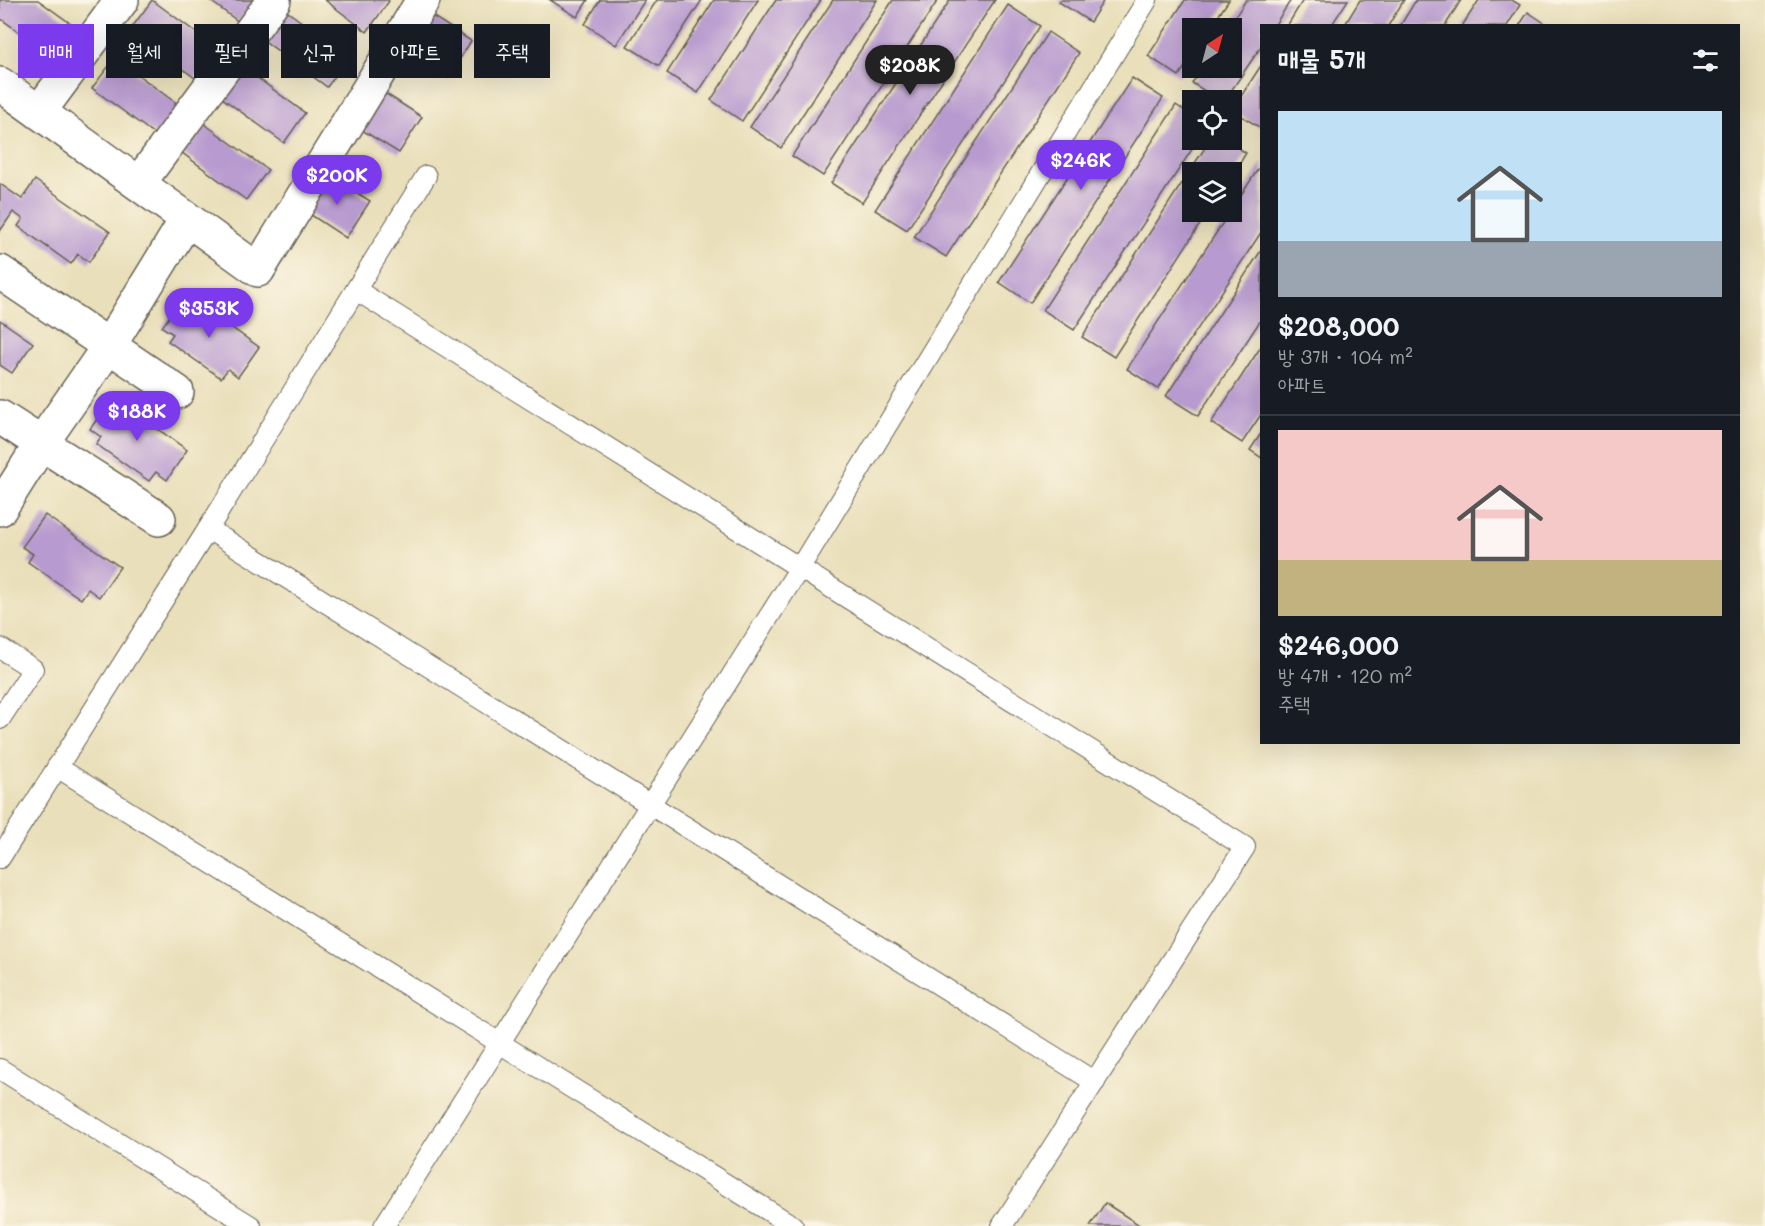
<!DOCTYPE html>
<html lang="ko">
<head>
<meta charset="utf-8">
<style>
	:root { --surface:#171b24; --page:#20242c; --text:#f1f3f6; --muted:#9ea1a6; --line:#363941; --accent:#7c3aed }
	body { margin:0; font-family:Mali,"Poor Story",sans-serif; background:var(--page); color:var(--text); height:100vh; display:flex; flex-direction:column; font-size:22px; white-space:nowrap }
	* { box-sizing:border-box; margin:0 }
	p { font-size:20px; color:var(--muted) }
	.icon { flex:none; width:33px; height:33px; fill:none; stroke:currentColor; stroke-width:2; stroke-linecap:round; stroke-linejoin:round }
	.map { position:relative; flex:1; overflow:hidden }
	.sheet { position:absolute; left:1260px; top:24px; width:480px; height:720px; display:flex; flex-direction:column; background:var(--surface); border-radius:0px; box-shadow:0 6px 24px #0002 }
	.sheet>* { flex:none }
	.guide { position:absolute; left:18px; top:24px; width:570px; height:54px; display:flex; gap:12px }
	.needle { width:39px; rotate:36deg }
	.buttons { position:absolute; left:1182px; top:18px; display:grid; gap:12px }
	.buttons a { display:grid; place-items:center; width:60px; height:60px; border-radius:0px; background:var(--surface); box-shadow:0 6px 24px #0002; font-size:30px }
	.price { position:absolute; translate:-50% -51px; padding:0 14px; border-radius:21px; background:var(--accent); color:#fff; font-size:20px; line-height:39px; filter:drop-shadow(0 2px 3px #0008) }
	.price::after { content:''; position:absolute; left:50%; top:36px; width:18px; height:14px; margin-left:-9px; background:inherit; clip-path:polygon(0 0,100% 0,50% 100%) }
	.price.on { background:#222; color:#fff }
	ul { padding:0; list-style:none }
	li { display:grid; align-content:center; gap:12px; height:318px; padding:0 18px }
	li+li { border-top:2px solid var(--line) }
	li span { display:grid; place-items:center; height:186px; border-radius:0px; color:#555 }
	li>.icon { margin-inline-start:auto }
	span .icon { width:108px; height:108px; fill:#fffc; stroke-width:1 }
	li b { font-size:26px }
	h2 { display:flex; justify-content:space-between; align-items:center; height:72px; padding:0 18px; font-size:26px }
	.chip { padding:0 21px; border-radius:0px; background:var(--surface); box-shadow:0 6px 24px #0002; font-size:21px; line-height:54px }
	.chip.on { background:var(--accent); color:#fff }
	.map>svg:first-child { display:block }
</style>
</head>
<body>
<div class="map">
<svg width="1765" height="1226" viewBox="0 0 1765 1226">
	<rect width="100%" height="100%" fill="#fcf5e5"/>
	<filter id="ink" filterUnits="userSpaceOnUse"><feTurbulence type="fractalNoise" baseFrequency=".0167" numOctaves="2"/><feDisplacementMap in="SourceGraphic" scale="12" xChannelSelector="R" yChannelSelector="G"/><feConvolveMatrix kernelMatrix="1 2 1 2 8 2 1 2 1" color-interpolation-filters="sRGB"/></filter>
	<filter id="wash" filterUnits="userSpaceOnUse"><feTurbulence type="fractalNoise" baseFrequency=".008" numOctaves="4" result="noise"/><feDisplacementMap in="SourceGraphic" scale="24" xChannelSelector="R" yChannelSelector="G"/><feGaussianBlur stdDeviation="1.35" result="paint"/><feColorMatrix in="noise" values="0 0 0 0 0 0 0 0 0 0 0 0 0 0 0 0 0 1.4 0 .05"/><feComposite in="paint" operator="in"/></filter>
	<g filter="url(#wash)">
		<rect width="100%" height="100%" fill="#e9dfba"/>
		<g id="blocks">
			<g fill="#b79acf">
				<path d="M 0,0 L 38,0 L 74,26 L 52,56 L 0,18 Z"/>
				<path d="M 152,0 L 217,48 L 195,78 L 130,30 Z"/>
				<path d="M 209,0 L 255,0 L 239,22 Z"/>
				<path d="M 325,0 L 388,0 L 389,1 L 367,32 Z"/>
				<path d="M 550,0 L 588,0 L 577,17 Z"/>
				<path d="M 600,0 L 645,0 L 616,45 L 585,24 Z"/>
				<path d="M 657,0 L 702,0 L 659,66 L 627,46 Z"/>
				<path d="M 714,0 L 758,0 L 698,93 L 667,73 Z"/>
				<path d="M 776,0 L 821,0 L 742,121 L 711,100 Z"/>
				<path d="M 833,0 L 877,0 L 781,148 L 750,127 Z"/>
				<path d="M 893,0 L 938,0 L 823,176 L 792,156 Z"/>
				<path d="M 950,0 L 995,0 L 862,203 L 831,183 Z"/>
				<path d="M 1060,0 L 1104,0 L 1090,22 L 1059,2 Z"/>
				<path d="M 1185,0 L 1229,0 L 1210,28 L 1192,28 L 1192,56 L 1179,76 L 1148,56 Z"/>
				<path d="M 1246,0 L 1291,0 L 1274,26 L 1262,26 L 1262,45 L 1225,100 L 1219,100 L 1192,83 L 1203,68 L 1232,68 L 1232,28 L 1228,28 Z"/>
				<path d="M 1303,0 L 1348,0 L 1331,26 L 1287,26 Z"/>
				<path d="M 1360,0 L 1404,0 L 1388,26 L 1344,26 Z"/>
				<path d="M 1416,0 L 1461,0 L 1445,26 L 1400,26 Z"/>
				<path d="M 1479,0 L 1512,0 L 1520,5 L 1507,26 L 1462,26 Z"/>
				<path d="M 1008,5 L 1040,26 L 907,230 L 875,210 Z"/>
				<path d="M 284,9 L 349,57 L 327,87 L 262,39 Z"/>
				<path d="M 1528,12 L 1549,26 L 1519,26 Z"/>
				<path d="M 429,14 L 471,41 L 448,78 L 406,51 Z"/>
				<path d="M 1048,32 L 1079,53 L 946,257 L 914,237 Z"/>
				<path d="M 115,58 L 180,106 L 157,136 L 92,88 Z"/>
				<path d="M 1262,64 L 1262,129 L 1232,110 Z"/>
				<path d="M 240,65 L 305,113 L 284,143 L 218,95 Z"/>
				<path d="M 1132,78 L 1163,98 L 1030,303 L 999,282 Z"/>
				<path d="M 380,90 L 422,117 L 399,153 L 357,127 Z"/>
				<path d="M 1176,105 L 1192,116 L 1192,140 L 1198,140 L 1074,330 L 1043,310 Z"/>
				<path d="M 203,123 L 268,170 L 246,200 L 181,152 Z"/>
				<path d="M 1210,140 L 1226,140 L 1246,153 L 1232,176 L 1232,172 L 1192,172 L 1192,212 L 1208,212 L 1114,357 L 1082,337 Z"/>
				<path d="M 1262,163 L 1262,231 L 1158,389 L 1127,369 Z"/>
				<path d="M 327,174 L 370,201 L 346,238 L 305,211 Z"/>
				<path d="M 35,180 L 110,232 L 89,262 L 78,254 L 71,264 L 18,226 L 23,219 L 13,212 L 0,231 L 0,184 L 22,199 Z"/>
				<path d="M 1262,249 L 1262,318 L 1198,416 L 1166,396 Z"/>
				<path d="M 185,295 L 259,347 L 238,377 L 228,369 L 221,378 L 168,341 L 173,334 L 162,327 Z"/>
				<path d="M 0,320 L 33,343 L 12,373 L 0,365 Z"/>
				<path d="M 1262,345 L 1262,413 L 1242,443 L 1211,423 Z"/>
				<path d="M 113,397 L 187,450 L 167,480 L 156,472 L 149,481 L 96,444 L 101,437 L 90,429 Z"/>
				<path d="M 1262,432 L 1262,458 L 1250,450 Z"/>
				<path d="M 45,515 L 120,567 L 99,597 L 88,589 L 81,599 L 28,562 L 33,554 L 22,547 Z"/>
				<path d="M 1105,1203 L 1141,1226 L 1090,1226 Z"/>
			</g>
		</g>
	</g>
	<g filter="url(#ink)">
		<use href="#blocks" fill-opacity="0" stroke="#646053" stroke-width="1.5"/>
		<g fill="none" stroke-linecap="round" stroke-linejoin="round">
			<defs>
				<g id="lane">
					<path d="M 356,290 L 1245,847 L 1002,1226"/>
					<path d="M 208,529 L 1095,1082"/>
					<path d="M 0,648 L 33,669 L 0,719"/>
					<path d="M 57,767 L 793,1226"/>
					<path d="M 0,858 L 208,529 L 426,176"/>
					<path d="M 0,1069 L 251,1226"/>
					<path d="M 384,1226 L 799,569 L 1147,0"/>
				</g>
				<g id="street">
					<path d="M 0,84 L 258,270 L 423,0"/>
					<path d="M 39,112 L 122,0"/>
					<path d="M 139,183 L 274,0"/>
					<path d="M 0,272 L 177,392"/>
					<path d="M 0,417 L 159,519"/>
					<path d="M 0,509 L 41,444 L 109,346 L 187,219"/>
				</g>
			</defs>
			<use href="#lane" stroke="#646053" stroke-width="22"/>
			<use href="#street" stroke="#646053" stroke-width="36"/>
			<use href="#lane" stroke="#fff" stroke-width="20"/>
			<use href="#street" stroke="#fff" stroke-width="33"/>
		</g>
	</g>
</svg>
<div class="buttons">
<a><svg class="needle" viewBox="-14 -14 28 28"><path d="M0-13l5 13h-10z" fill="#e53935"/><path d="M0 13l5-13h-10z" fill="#9ea1a6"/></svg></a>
<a><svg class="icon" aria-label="locate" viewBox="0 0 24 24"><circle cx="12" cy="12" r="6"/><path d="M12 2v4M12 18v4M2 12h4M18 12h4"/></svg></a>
<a><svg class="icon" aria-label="layers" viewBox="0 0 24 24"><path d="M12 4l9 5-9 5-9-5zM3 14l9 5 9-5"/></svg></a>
</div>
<b class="price on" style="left:910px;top:96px">$208K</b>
<b class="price" style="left:1081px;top:191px">$246K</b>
<b class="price" style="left:337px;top:206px">$200K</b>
<b class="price" style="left:209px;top:339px">$353K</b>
<b class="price" style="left:137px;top:442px">$188K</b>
<div class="guide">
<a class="chip on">매매</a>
<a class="chip">월세</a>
<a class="chip">필터</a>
<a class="chip">신규</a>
<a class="chip">아파트</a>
<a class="chip">주택</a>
</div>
<section class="sheet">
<h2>매물 5개<svg class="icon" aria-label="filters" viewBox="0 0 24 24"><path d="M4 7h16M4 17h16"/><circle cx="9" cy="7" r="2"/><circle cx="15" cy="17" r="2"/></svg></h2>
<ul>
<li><span style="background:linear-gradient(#bfe0f5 70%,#9aa5b1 0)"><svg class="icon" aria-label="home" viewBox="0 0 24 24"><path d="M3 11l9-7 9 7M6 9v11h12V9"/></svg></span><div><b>$208,000</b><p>방 3개 · 104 m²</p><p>아파트</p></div></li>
<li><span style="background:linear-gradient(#f6c9c9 70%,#c2b280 0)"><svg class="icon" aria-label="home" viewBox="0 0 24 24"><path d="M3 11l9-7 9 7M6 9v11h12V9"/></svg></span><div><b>$246,000</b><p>방 4개 · 120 m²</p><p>주택</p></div></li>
</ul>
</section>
</div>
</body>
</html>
